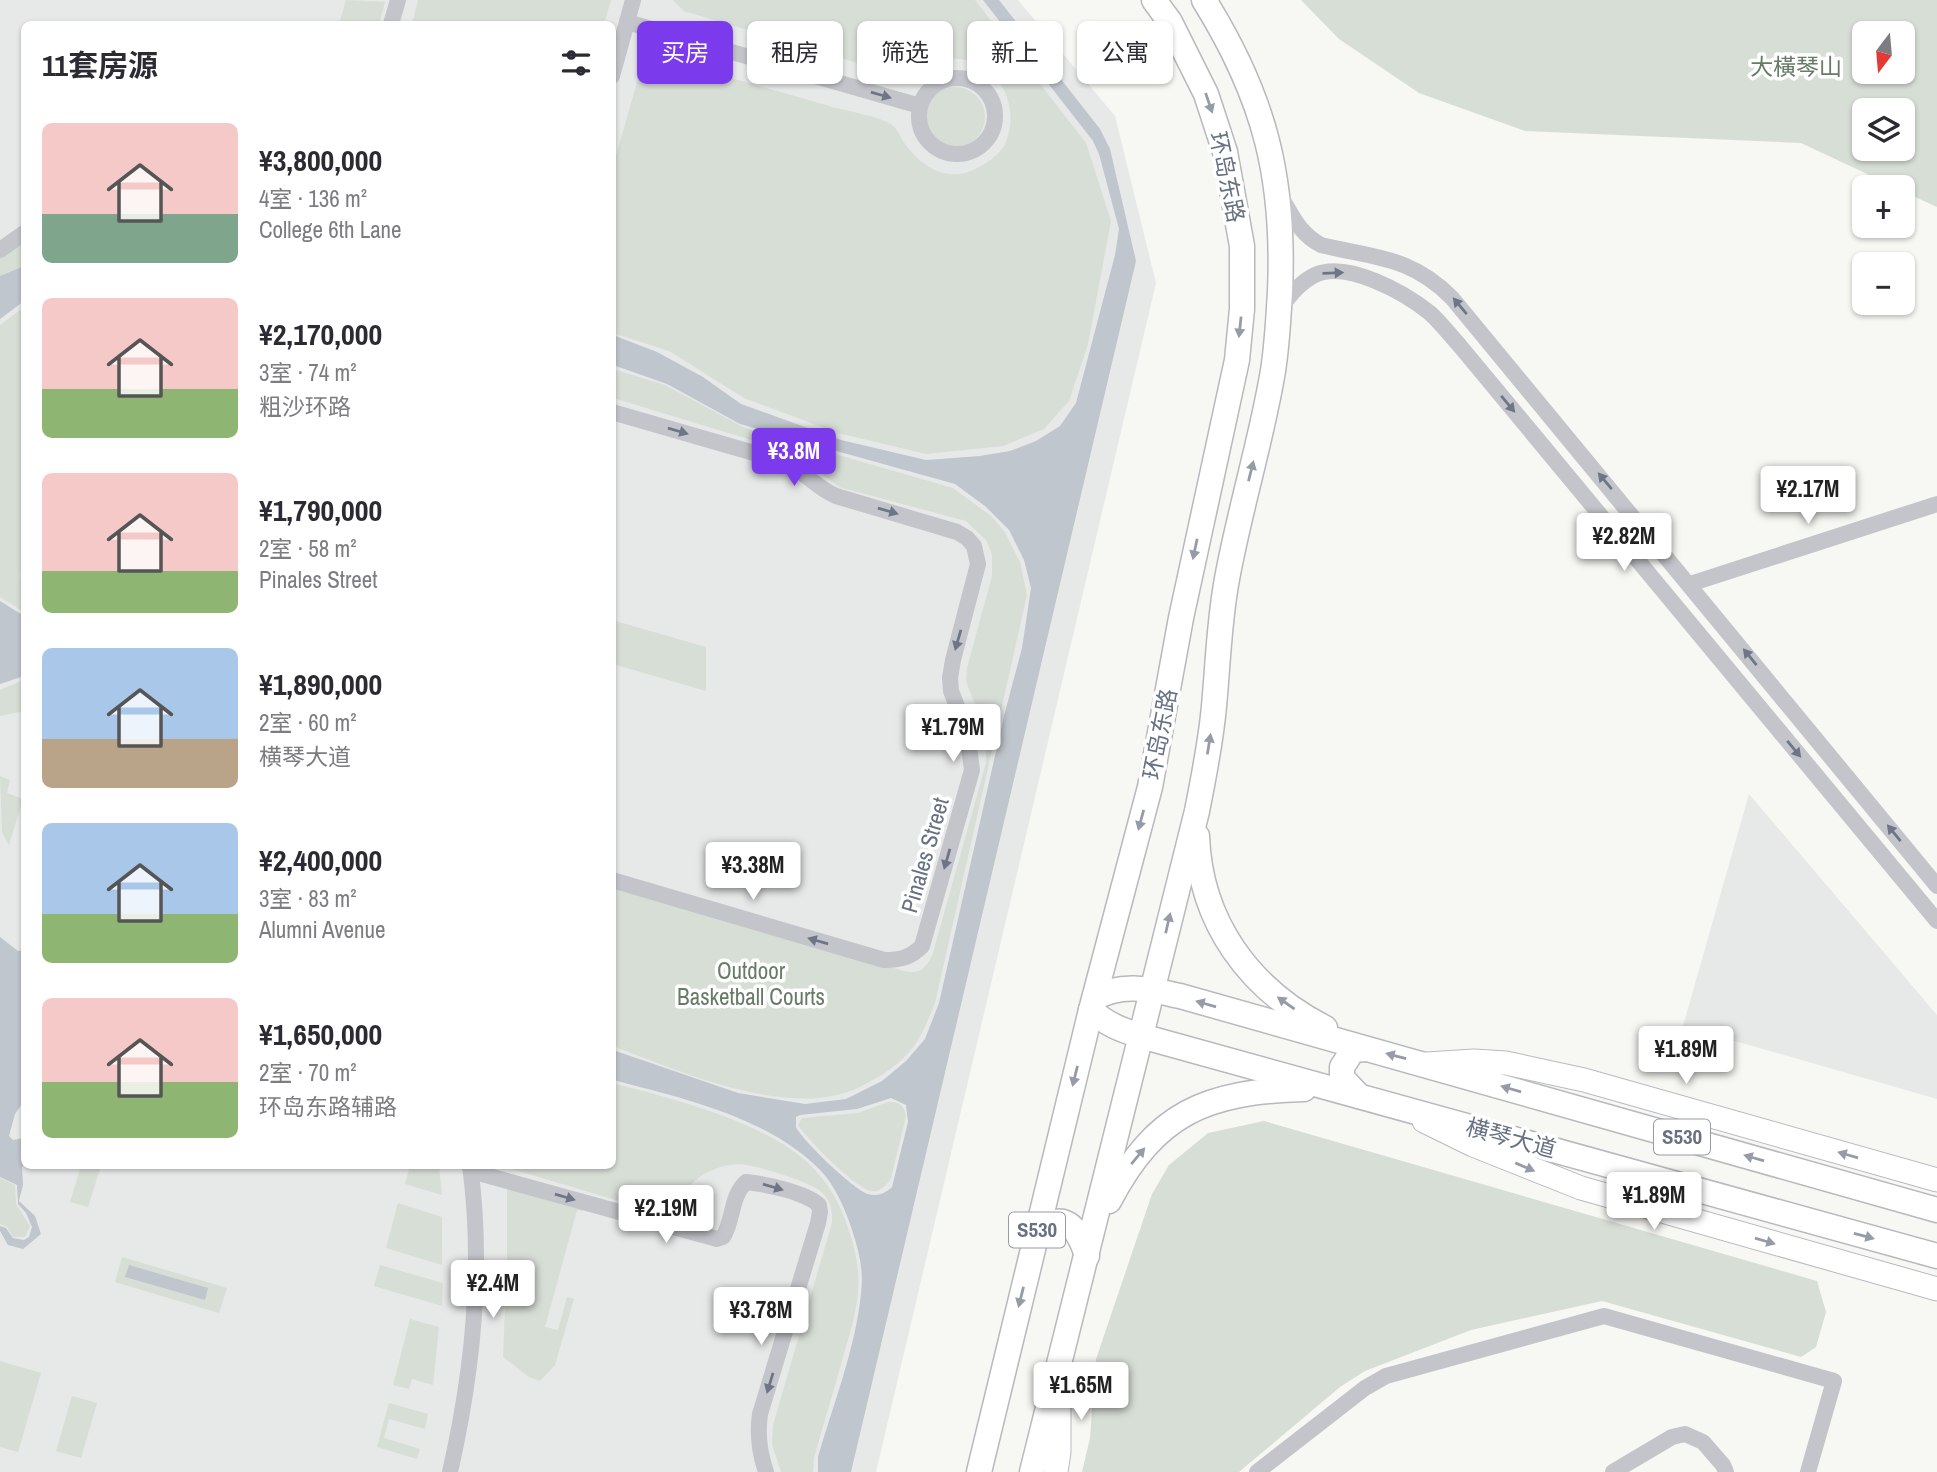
<!DOCTYPE html>
<html lang="zh">
<head>
<meta charset="utf-8">
<style>
	:root { --surface:#fff; --page:#f2f2f3; --text:#2b2b33; --muted:#7c7c81; --accent:#7c3aed }
	body { margin:0; font-family:"Archivo Narrow","Noto Sans SC",sans-serif; background:var(--page); color:var(--text); height:100vh; display:flex; flex-direction:column; font-size:26px; white-space:nowrap }
	* { box-sizing:border-box; margin:0 }
	p { font-size:23px; color:var(--muted) }
	.icon { flex:none; width:38px; height:38px; fill:none; stroke:currentColor; stroke-width:2; stroke-linecap:round; stroke-linejoin:round }
	.map { position:relative; flex:1; overflow:hidden }
	.details { position:absolute; left:21px; top:21px; width:595px; height:1148px; display:flex; flex-direction:column; background:var(--surface); border-radius:10px; box-shadow:0 2px 5px #0004 }
	.details>* { flex:none }
	.hud { position:absolute; left:637px; top:21px; width:665px; height:63px; display:flex; gap:14px }
	.needle { width:46px; rotate:196deg }
	.buttons { position:absolute; left:1852px; top:21px; display:grid; gap:14px }
	.buttons a { display:grid; place-items:center; width:63px; height:63px; border-radius:10px; background:var(--surface); box-shadow:0 2px 5px #0004; font-size:35px }
	.price { position:absolute; translate:-50% -60px; padding:0 16px; border-radius:7px; background:#fff; color:#222; font-size:23px; line-height:46px; filter:drop-shadow(0 2px 4px #0008) }
	.price::after { content:''; position:absolute; left:50%; top:42px; width:21px; height:16px; margin-left:-10px; background:inherit; clip-path:polygon(0 0,100% 0,50% 100%) }
	.price.current { background:var(--accent); color:#fff }
	ul { padding:0; list-style:none }
	li { display:flex; align-items:center; gap:21px; height:175px; padding:0 21px }
	li span { display:grid; place-items:center; flex:none; width:196px; height:140px; border-radius:10px; color:#555 }
	li>.icon { margin-inline-start:auto }
	span .icon { width:84px; height:84px; fill:#fffc; stroke-width:1 }
	li b { font-size:30px }
	h2 { display:flex; justify-content:space-between; align-items:center; height:84px; padding:0 21px; font-size:30px }
	.pill { padding:0 24px; border-radius:10px; background:var(--surface); box-shadow:0 2px 5px #0004; font-size:24px; line-height:63px }
	.pill.current { background:var(--accent); color:#fff }
	.map>svg:first-child { display:block }
</style>
</head>
<body>
<div class="map">
<svg width="1937" height="1472" viewBox="0 0 1937 1472">
	<rect width="100%" height="100%" fill="#f7f7f4"/>
	<g fill="#e7e8e8" fill-rule="evenodd">
		<path d="M 0,0 L 1018,0 L 1115,116 L 1156,283 L 876,1472 L 0,1472 ZM 24,24 L 612,24 L 612,1166 L 24,1166 Z"/>
		<path d="M 1749,794 L 1937,1015 L 1937,1099 L 1683,1026 Z"/>
	</g>
	<g fill="#d7ded6" fill-rule="evenodd">
		<path d="M 346,0 L 385,2 L 379,24 L 339,24 Z"/>
		<path d="M 418,0 L 611,0 L 604,24 L 412,24 Z"/>
		<path d="M 673,0 L 975,0 L 1086,143 L 1111,221 L 1088,344 L 1069,401 L 1044,429 L 1003,446 L 926,454 L 838,433 L 744,398 L 669,351 L 613,333 L 613,166 L 638,79 L 650,67 L 671,61 C 724,76 777,91 829,106 C 846,111 877,116 891,124 C 896,127 900,136 903,141 C 915,159 935,177 960,174 C 975,172 1001,156 1006,142 C 1022,101 994,55 948,59 C 933,60 918,69 904,77 L 684,11 Z"/>
		<path d="M 1301,0 L 1937,0 L 1937,207 L 1902,191 L 1902,187 L 1895,187 L 1801,143 L 1525,131 L 1419,93 L 1339,39 ZM 1864,33 L 1902,33 L 1902,72 L 1864,72 ZM 1864,110 L 1902,110 L 1902,149 L 1864,149 Z"/>
		<circle cx="955" cy="117" r="30"/>
		<path d="M 24,243 L 24,266 L 0,276 L 0,258 Z"/>
		<path d="M 23,308 L 24,558 L 20,577 L 24,579 L 24,612 L 0,597 L 0,325 Z"/>
		<path d="M 613,369 L 665,385 L 745,428 L 953,488 L 991,516 L 1005,532 L 1020,562 L 1027,595 L 935,1003 C 929,1018 923,1033 914,1046 C 904,1059 892,1069 878,1077 C 867,1083 856,1090 844,1093 C 777,1114 676,1070 613,1046 L 613,889 L 904,971 C 921,975 927,967 933,953 L 986,763 L 985,731 L 966,681 L 967,668 L 992,576 L 992,554 L 986,540 L 966,521 L 839,487 L 803,458 L 785,450 L 613,398 Z"/>
		<path d="M 612,620 L 706,647 L 706,691 L 613,664 Z"/>
		<path d="M 24,680 L 24,711 L 0,716 L 0,690 Z"/>
		<path d="M 0,776 L 10,780 L 7,793 L 23,799 L 9,845 L 2,832 Z"/>
		<path d="M 613,1083 C 673,1099 768,1122 812,1167 C 829,1183 842,1208 849,1231 C 856,1251 860,1272 858,1293 C 856,1316 848,1338 842,1361 C 833,1393 823,1425 814,1458 L 813,1472 L 781,1472 L 772,1444 L 773,1425 L 832,1223 C 833,1210 830,1199 819,1190 C 809,1182 761,1167 747,1165 C 737,1163 724,1165 715,1169 C 695,1176 683,1192 673,1210 L 660,1213 L 505,1167 L 612,1166 Z"/>
		<path d="M 888,1102 C 898,1101 905,1106 906,1116 L 891,1178 C 886,1187 878,1194 868,1190 C 853,1185 807,1139 798,1125 L 802,1118 L 858,1113 Z"/>
		<path d="M 1264,1121 L 1817,1281 L 1826,1312 L 1816,1347 L 1801,1357 L 1602,1301 L 1471,1330 L 1365,1371 L 1340,1387 L 1239,1472 L 1082,1472 L 1090,1438 L 1096,1359 L 1152,1194 L 1169,1165 L 1208,1133 Z"/>
		<path d="M 81,1166 L 101,1166 L 88,1207 L 70,1202 Z"/>
		<path d="M 410,1166 L 439,1166 L 442,1195 L 405,1184 Z"/>
		<path d="M 0,1178 L 15,1185 L 16,1204 L 30,1226 L 25,1237 L 13,1237 L 7,1227 L 0,1224 Z"/>
		<path d="M 507,1187 L 583,1206 L 582,1211 L 577,1210 L 545,1327 L 558,1330 L 567,1297 L 574,1299 L 555,1365 L 540,1381 L 529,1377 L 503,1357 L 507,1269 Z"/>
		<path d="M 398,1203 L 442,1217 L 442,1265 L 386,1248 Z"/>
		<path d="M 122,1257 L 227,1288 L 219,1313 L 115,1282 Z"/>
		<path d="M 380,1265 L 443,1283 L 442,1306 L 374,1286 Z"/>
		<path d="M 410,1319 L 439,1327 L 433,1385 L 412,1379 L 409,1389 L 393,1385 Z"/>
		<path d="M 0,1361 L 41,1373 L 18,1452 L 0,1447 Z"/>
		<path d="M 72,1396 L 97,1403 L 81,1458 L 56,1451 Z"/>
		<path d="M 389,1403 L 428,1414 L 425,1429 L 389,1419 L 384,1438 L 420,1449 L 417,1459 L 377,1447 Z"/>
	</g>
	<g fill="#c0c6cd" fill-rule="evenodd">
		<path d="M 983,0 L 999,0 L 1100,129 L 1110,149 L 1136,261 L 851,1472 L 818,1472 L 818,1457 C 833,1405 856,1347 861,1293 C 864,1271 859,1251 852,1230 C 846,1211 835,1185 820,1170 C 768,1117 682,1098 613,1080 L 613,1050 L 738,1093 L 805,1104 L 846,1099 L 882,1081 L 906,1061 L 925,1039 L 939,1003 L 1004,716 L 1022,648 L 1031,588 L 1024,560 L 1009,530 L 985,506 L 955,484 L 740,424 L 667,384 L 613,365 L 613,335 L 657,352 L 703,377 L 741,404 L 841,440 L 926,460 L 980,456 L 1010,451 L 1036,441 L 1060,426 L 1076,403 L 1115,255 L 1119,229 L 1099,154 L 1093,141 ZM 891,1098 L 906,1105 L 908,1122 L 892,1187 C 886,1193 877,1197 868,1194 C 853,1189 803,1141 796,1127 L 796,1117 L 800,1115 L 857,1109 Z"/>
		<path d="M 24,266 L 24,301 L 0,319 L 0,276 Z"/>
		<path d="M 0,601 L 24,616 L 24,676 L 0,684 Z"/>
		<path d="M 0,937 L 18,951 L 24,950 L 24,1101 L 15,1114 L 9,1136 L 13,1140 L 24,1138 L 24,1163 L 22,1167 L 23,1185 L 19,1201 L 35,1216 L 41,1234 L 23,1249 L 8,1245 L 0,1231 L 0,1226 L 6,1228 L 13,1238 L 24,1240 L 29,1237 L 32,1227 L 26,1213 L 18,1204 L 17,1185 L 0,1177 Z"/>
		<path d="M 129,1265 L 208,1288 L 205,1300 L 125,1277 Z"/>
	</g>
	<g fill="none" stroke-linecap="round" stroke-linejoin="round">
		<defs>
			<g id="secondary">
				<path d="M 1427,1064 L 1474,1061 L 1506,1063 L 1584,1080 L 1937,1180"/>
				<path d="M 1424,1121 L 1473,1145 L 1581,1188 L 1937,1289"/>
				<path d="M 1056,1472 L 1059,1452 L 1059,1384"/>
			</g>
			<g id="primary">
				<path d="M 1197,836 C 1200,922 1249,989 1325,1028"/>
				<path d="M 1095,998 C 1123,982 1151,990 1180,996 L 1937,1210"/>
				<path d="M 1091,1010 C 1106,1024 1121,1030 1141,1036 L 1937,1256"/>
				<path d="M 1359,1096 L 1342,1078 L 1342,1067 L 1353,1050 L 1366,1049"/>
				<path d="M 1109,1201 C 1156,1112 1206,1092 1304,1089"/>
				<path d="M 1034,1241 C 1058,1207 1077,1222 1087,1256"/>
				<path d="M 979,1472 L 1091,1010 L 1150,787 L 1181,618 L 1237,360 L 1242,309 L 1242,246 L 1225,152 L 1206,94 L 1170,22 L 1154,0"/>
				<path d="M 1032,1472 L 1197,811 C 1204,776 1211,741 1214,706 C 1218,664 1219,621 1227,579 C 1239,513 1259,448 1271,382 C 1277,353 1278,322 1280,292 C 1285,178 1265,98 1204,0"/>
			</g>
		</defs>
		<use href="#secondary" stroke="#b8bac0" stroke-width="25"/>
		<use href="#primary" stroke="#b6b9bd" stroke-width="27"/>
		<g stroke="#c3c5ca" stroke-width="16">
			<path d="M 627,22 L 920,106"/>
			<path d="M 391,24 L 398,0"/>
			<path d="M 612,76 L 633,0"/>
			<circle cx="957" cy="116" r="38"/>
			<path d="M 1281,197 C 1293,217 1300,234 1321,245 C 1374,258 1411,256 1452,298 L 1937,886"/>
			<path d="M 0,250 L 24,233"/>
			<path d="M 1279,309 C 1289,297 1300,282 1315,275 C 1347,260 1405,293 1430,313 C 1441,323 1450,335 1460,346 L 1937,921"/>
			<path d="M 612,412 L 778,460 C 804,469 814,487 836,496 L 957,532 L 967,538 L 974,546 L 978,564 L 953,660 L 950,678 L 951,691 L 967,732 L 972,770 L 922,946 C 910,958 900,960 884,960 L 612,880"/>
			<path d="M 1690,584 L 1937,504"/>
			<path d="M 471,1171 L 717,1239 L 723,1237 C 734,1220 730,1197 746,1182 C 765,1184 805,1192 819,1205 L 820,1212 L 818,1223 L 760,1414 C 757,1435 759,1452 766,1472"/>
			<path d="M 450,1472 C 473,1371 484,1269 470,1166"/>
			<path d="M 1257,1472 L 1365,1388 L 1386,1376 L 1604,1316 L 1834,1381 L 1808,1472"/>
			<path d="M 1613,1472 L 1672,1437 L 1685,1434 L 1703,1442 L 1723,1465 L 1726,1472"/>
		</g>
		<use href="#secondary" stroke="#fff" stroke-width="23"/>
		<use href="#primary" stroke="#fff" stroke-width="24"/>
	</g>
	<defs><path id="oneway-solid" d="M-6-.8H1V-3.2L6.5 0L1 3.2V.8H-6Z" transform="scale(1.75)"/></defs>
	<g fill="#6d7587">
		<use href="#oneway-solid" transform="translate(881 95) rotate(16)"/>
		<use href="#oneway-solid" transform="translate(1333 273) rotate(-2)"/>
		<use href="#oneway-solid" transform="translate(1460 306) rotate(-130)"/>
		<use href="#oneway-solid" transform="translate(1508 404) rotate(50)"/>
		<use href="#oneway-solid" transform="translate(678 431) rotate(16)"/>
		<use href="#oneway-solid" transform="translate(1605 481) rotate(-130)"/>
		<use href="#oneway-solid" transform="translate(888 511) rotate(16)"/>
		<use href="#oneway-solid" transform="translate(958 640) rotate(106)"/>
		<use href="#oneway-solid" transform="translate(1750 657) rotate(-129)"/>
		<use href="#oneway-solid" transform="translate(1794 749) rotate(50)"/>
		<use href="#oneway-solid" transform="translate(1894 833) rotate(-129)"/>
		<use href="#oneway-solid" transform="translate(947 859) rotate(106)"/>
		<use href="#oneway-solid" transform="translate(818 941) rotate(-164)"/>
		<use href="#oneway-solid" transform="translate(773 1187) rotate(16)"/>
		<use href="#oneway-solid" transform="translate(565 1197) rotate(16)"/>
		<use href="#oneway-solid" transform="translate(770 1383) rotate(107)"/>
	</g>
	<g fill="#959ca8">
		<use href="#oneway-solid" transform="translate(1209 103) rotate(71)"/>
		<use href="#oneway-solid" transform="translate(1240 327) rotate(96)"/>
		<use href="#oneway-solid" transform="translate(1251 471) rotate(-76)"/>
		<use href="#oneway-solid" transform="translate(1195 549) rotate(102)"/>
		<use href="#oneway-solid" transform="translate(1209 744) rotate(-81)"/>
		<use href="#oneway-solid" transform="translate(1141 820) rotate(105)"/>
		<use href="#oneway-solid" transform="translate(1168 923) rotate(-77)"/>
		<use href="#oneway-solid" transform="translate(1286 1003) rotate(-145)"/>
		<use href="#oneway-solid" transform="translate(1206 1004) rotate(-164)"/>
		<use href="#oneway-solid" transform="translate(1396 1056) rotate(-165)"/>
		<use href="#oneway-solid" transform="translate(1075 1076) rotate(104)"/>
		<use href="#oneway-solid" transform="translate(1511 1089) rotate(-164)"/>
		<use href="#oneway-solid" transform="translate(1848 1155) rotate(-164)"/>
		<use href="#oneway-solid" transform="translate(1138 1156) rotate(-50)"/>
		<use href="#oneway-solid" transform="translate(1754 1158) rotate(-164)"/>
		<use href="#oneway-solid" transform="translate(1525 1167) rotate(23)"/>
		<use href="#oneway-solid" transform="translate(1864 1236) rotate(15)"/>
		<use href="#oneway-solid" transform="translate(1765 1241) rotate(16)"/>
		<use href="#oneway-solid" transform="translate(1021 1297) rotate(104)"/>
	</g>
	<g text-anchor="middle" stroke-width="7" stroke-linejoin="round" paint-order="stroke">
		<g fill="#fff" stroke="#959ca8" stroke-width="2">
			<rect x="1654" y="1119.5" width="56" height="35" rx="5"/>
			<rect x="1009" y="1212.5" width="56" height="35" rx="5"/>
		</g>
		<g font-size="21" font-weight="bold" fill="#687183">
			<text x="1682" y="1144">S530</text>
			<text x="1037" y="1237">S530</text>
		</g>
		<g font-size="23" fill="#677b67" stroke="#fff">
			<text x="1796" y="75">大橫琴山</text>
			<text x="751" y="979">Outdoor<tspan x="751" dy="26">Basketball Courts</tspan></text>
		</g>
		<g font-size="23" fill="#687183" stroke="#fff">
			<text transform="translate(1227 177) rotate(78)" y="8">环岛东路</text>
			<text transform="translate(1160 734) rotate(-79)" y="8">环岛东路</text>
			<text transform="translate(925 855) rotate(-74)" y="8">Pinales Street</text>
			<text transform="translate(1511 1138) rotate(15)" y="8">横琴大道</text>
		</g>
	</g>
</svg>
<div class="buttons">
<a><svg class="needle" viewBox="-14 -14 28 28"><path d="M0-13l5 13h-10z" fill="#e53935"/><path d="M0 13l5-13h-10z" fill="#7c7c81"/></svg></a>
<a><svg class="icon" aria-label="layers" viewBox="0 0 24 24"><path d="M12 4l9 5-9 5-9-5zM3 14l9 5 9-5"/></svg></a>
<a>+</a>
<a>−</a>
</div>
<b class="price current" style="left:794px;top:488px">¥3.8M</b>
<b class="price" style="left:1808px;top:526px">¥2.17M</b>
<b class="price" style="left:1624px;top:573px">¥2.82M</b>
<b class="price" style="left:953px;top:764px">¥1.79M</b>
<b class="price" style="left:753px;top:902px">¥3.38M</b>
<b class="price" style="left:1686px;top:1086px">¥1.89M</b>
<b class="price" style="left:1654px;top:1232px">¥1.89M</b>
<b class="price" style="left:666px;top:1245px">¥2.19M</b>
<b class="price" style="left:493px;top:1320px">¥2.4M</b>
<b class="price" style="left:761px;top:1347px">¥3.78M</b>
<b class="price" style="left:1081px;top:1422px">¥1.65M</b>
<div class="hud">
<a class="pill current">买房</a>
<a class="pill">租房</a>
<a class="pill">筛选</a>
<a class="pill">新上</a>
<a class="pill">公寓</a>
</div>
<section class="details">
<h2>11套房源<svg class="icon" aria-label="filters" viewBox="0 0 24 24"><path d="M4 7h16M4 17h16"/><circle cx="9" cy="7" r="2"/><circle cx="15" cy="17" r="2"/></svg></h2>
<ul>
<li><span style="background:linear-gradient(#f6c9c9 65%,#7fa58c 0)"><svg class="icon" aria-label="home" viewBox="0 0 24 24"><path d="M3 11l9-7 9 7M6 9v11h12V9"/></svg></span><div><b>¥3,800,000</b><p>4室 · 136 m²</p><p>College 6th Lane</p></div></li>
<li><span style="background:linear-gradient(#f6c9c9 65%,#8fb573 0)"><svg class="icon" aria-label="home" viewBox="0 0 24 24"><path d="M3 11l9-7 9 7M6 9v11h12V9"/></svg></span><div><b>¥2,170,000</b><p>3室 · 74 m²</p><p>粗沙环路</p></div></li>
<li><span style="background:linear-gradient(#f6c9c9 70%,#8fb573 0)"><svg class="icon" aria-label="home" viewBox="0 0 24 24"><path d="M3 11l9-7 9 7M6 9v11h12V9"/></svg></span><div><b>¥1,790,000</b><p>2室 · 58 m²</p><p>Pinales Street</p></div></li>
<li><span style="background:linear-gradient(#a9c7e8 65%,#b9a48a 0)"><svg class="icon" aria-label="home" viewBox="0 0 24 24"><path d="M3 11l9-7 9 7M6 9v11h12V9"/></svg></span><div><b>¥1,890,000</b><p>2室 · 60 m²</p><p>横琴大道</p></div></li>
<li><span style="background:linear-gradient(#a9c7e8 65%,#8fb573 0)"><svg class="icon" aria-label="home" viewBox="0 0 24 24"><path d="M3 11l9-7 9 7M6 9v11h12V9"/></svg></span><div><b>¥2,400,000</b><p>3室 · 83 m²</p><p>Alumni Avenue</p></div></li>
<li><span style="background:linear-gradient(#f6c9c9 60%,#8fb573 0)"><svg class="icon" aria-label="home" viewBox="0 0 24 24"><path d="M3 11l9-7 9 7M6 9v11h12V9"/></svg></span><div><b>¥1,650,000</b><p>2室 · 70 m²</p><p>环岛东路辅路</p></div></li>
</ul>
</section>
</div>
</body>
</html>
